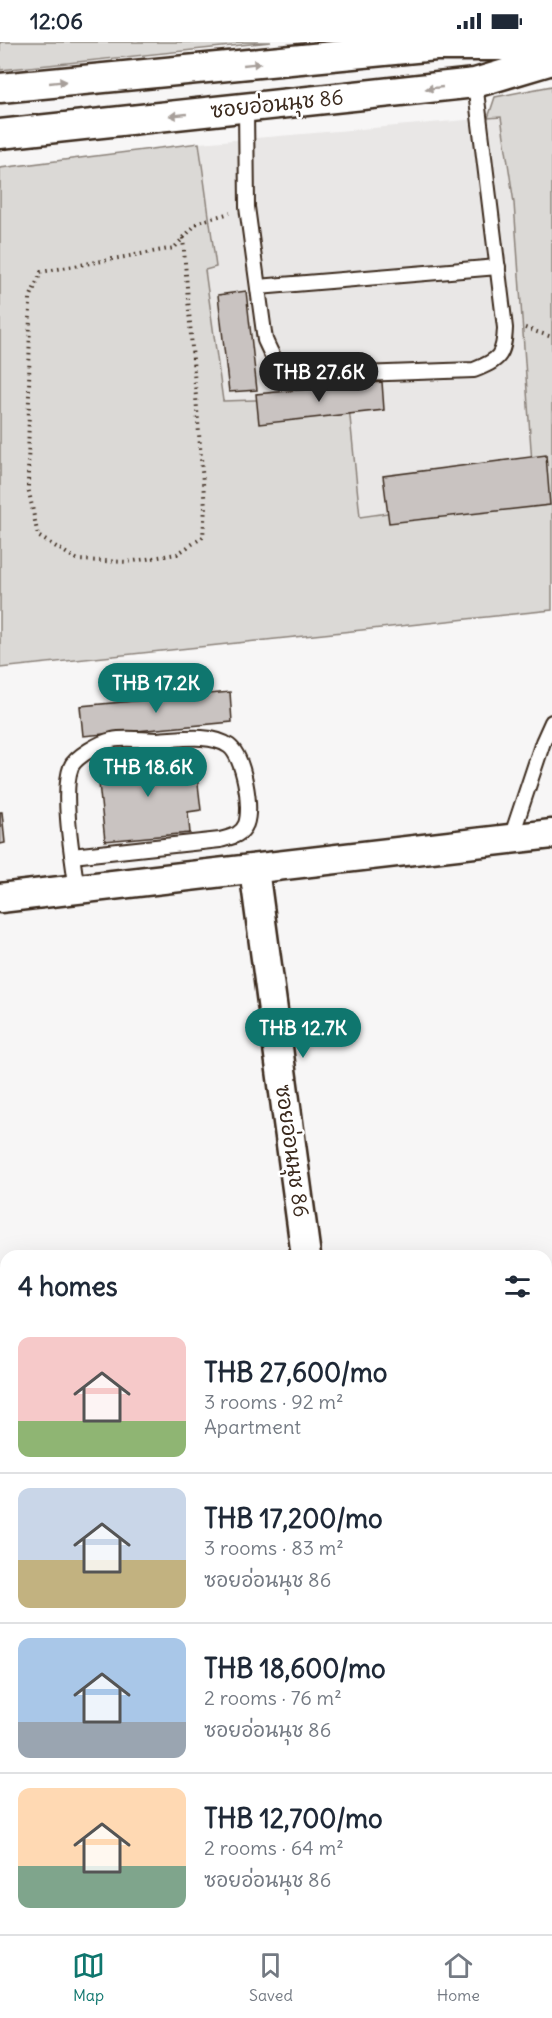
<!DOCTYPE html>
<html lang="en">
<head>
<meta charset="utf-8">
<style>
	:root { --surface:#fff; --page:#f2f2f3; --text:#1f2937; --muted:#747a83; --line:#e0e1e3; --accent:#0f766e }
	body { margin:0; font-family:Delius,"Playpen Sans Thai",sans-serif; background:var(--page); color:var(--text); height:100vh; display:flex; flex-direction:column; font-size:22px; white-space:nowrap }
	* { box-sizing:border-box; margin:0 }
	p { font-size:20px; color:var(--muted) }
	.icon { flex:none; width:33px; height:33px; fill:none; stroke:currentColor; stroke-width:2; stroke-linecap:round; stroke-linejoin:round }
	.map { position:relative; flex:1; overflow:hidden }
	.details { position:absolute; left:0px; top:1208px; width:552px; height:686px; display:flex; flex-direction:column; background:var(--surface); border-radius:18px 18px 0 0; box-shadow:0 6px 24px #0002 }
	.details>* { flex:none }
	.price { position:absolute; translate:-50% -51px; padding:0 14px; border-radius:21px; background:var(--accent); color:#fff; font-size:20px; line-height:39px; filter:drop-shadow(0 2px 3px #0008) }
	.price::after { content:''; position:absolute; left:50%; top:36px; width:18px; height:14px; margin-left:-9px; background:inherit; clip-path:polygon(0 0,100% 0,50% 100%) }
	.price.current { background:#222; color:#fff }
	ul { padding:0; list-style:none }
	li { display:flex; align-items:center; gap:18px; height:150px; padding:0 18px }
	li+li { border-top:2px solid var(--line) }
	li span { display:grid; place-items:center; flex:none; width:168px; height:120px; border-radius:12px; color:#555 }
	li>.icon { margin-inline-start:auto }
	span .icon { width:72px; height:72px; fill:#fffc; stroke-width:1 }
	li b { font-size:26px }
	h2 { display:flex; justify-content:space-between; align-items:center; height:72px; padding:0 18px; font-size:26px }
	.status { display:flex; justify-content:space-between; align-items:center; height:42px; padding:0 30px; background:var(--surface); direction:ltr }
	.status svg { height:16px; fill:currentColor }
	.tab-bar { display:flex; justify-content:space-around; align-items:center; height:84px; border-top:2px solid var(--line); background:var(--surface); font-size:16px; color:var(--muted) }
	.tab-bar a { display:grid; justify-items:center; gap:3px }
	.tab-bar .current { color:var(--accent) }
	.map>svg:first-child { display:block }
</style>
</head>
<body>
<div class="status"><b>12:06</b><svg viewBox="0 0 49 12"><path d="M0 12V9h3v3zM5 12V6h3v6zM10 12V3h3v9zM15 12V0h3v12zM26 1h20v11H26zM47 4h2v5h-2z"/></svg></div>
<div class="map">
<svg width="552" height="1892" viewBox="0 0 552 1892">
	<rect width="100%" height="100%" fill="#f7f6f6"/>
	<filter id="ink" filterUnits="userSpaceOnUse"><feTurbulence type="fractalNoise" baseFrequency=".0167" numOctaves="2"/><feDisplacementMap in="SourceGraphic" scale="12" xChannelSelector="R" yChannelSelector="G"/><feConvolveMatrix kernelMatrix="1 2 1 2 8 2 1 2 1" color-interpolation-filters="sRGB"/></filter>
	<g filter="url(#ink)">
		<path fill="#e9e7e6" d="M 501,75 L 514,161 L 534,450 L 360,475 L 348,355 L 223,360 L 205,228 L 216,225 L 199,101 Z"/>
		<g fill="#dbd9d6" stroke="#8b827a" stroke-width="1.5">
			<path d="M 0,0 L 271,0 L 0,28 Z"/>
			<path d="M 552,44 L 552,568 L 0,626 L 0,126 L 199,101 L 216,225 L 205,228 L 223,359 L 348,355 L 360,475 L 534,450 L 514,161 L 501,75 L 488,76 L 495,55 Z"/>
		</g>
		<g fill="#c9c3c1" stroke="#3b2a1e" stroke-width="1.5">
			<path d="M 246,249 L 257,348 L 229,350 L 218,253 Z"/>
			<path d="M 382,340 L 384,368 L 259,382 L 256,352 Z"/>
			<path d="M 546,413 L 550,463 L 389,481 L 383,434 Z"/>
			<path d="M 230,650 L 232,680 L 83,694 L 80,664 Z"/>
			<path d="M 195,716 L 201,768 L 188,770 L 190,791 L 105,799 L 97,722 Z"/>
			<path d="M 0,770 L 2,770 L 5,801 L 0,802 Z"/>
		</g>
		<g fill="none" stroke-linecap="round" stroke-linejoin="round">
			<defs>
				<g id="lane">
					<path d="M 246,66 L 247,165 L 265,298 C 275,320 277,328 302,334 L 474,328 C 499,318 504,314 505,286 L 475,41"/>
					<path d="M 258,245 L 498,225"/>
					<path d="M 511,796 L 543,700 L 552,680"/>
					<path d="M 72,814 L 220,798 C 230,795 241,794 246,782 C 252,765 244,715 229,704 C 211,691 179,697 158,698 C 143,698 126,695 112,698 C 101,700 75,715 71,725 C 61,751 73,819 77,848"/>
					<path d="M 546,1665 L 552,1666"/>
					<path d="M 0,1685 L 6,1685"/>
					<path d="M 546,1838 L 552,1826"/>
					<path d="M 56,1887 L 56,1892"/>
					<path d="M 377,1892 L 379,1887"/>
					<path d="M 519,1892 L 522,1887"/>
				</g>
				<g id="street">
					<path d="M 0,46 L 436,4 L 552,4"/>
					<path d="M 0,92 L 475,41 L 552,18"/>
					<path d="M 254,827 L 306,1214"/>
					<path d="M 0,856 L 552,792"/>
				</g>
				<g id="primary">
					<path d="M 546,1539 L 552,1539"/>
					<path d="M 0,1558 L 6,1558"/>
					<path d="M 546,1589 L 552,1589"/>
					<path d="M 0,1614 L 6,1613"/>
				</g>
			</defs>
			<use href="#lane" stroke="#3b2a1e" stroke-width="18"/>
			<use href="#street" stroke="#3b2a1e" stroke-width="33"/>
			<use href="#primary" stroke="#3b2a1e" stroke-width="38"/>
			<g stroke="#3b2a1e" stroke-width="4" stroke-dasharray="1.5 4.5" stroke-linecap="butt">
				<path d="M 183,196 L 205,465 L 203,495 L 177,512 L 128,520 L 78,518 L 38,494 L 28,445 L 30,256 L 41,230 L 174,206 L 198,180 L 230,171"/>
				<path d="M 525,286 L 552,295"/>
				<path d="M 0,1281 L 6,1281"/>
			</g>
			<use href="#lane" stroke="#fff" stroke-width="14"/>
			<use href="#street" stroke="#fff" stroke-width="28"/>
			<use href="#primary" stroke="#fff" stroke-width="33"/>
		</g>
		<defs><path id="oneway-solid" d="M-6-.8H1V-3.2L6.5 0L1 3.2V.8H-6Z" transform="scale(1.5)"/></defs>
		<g fill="#a79f9a">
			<use href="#oneway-solid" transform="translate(252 22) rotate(-6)"/>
			<use href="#oneway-solid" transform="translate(58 40) rotate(-6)"/>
			<use href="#oneway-solid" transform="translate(434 46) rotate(174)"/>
			<use href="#oneway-solid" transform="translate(178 73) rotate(174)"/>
		</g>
	</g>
	<g text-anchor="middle" stroke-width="5" stroke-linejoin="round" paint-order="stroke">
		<g font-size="21" fill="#3b2a1e" stroke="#fff">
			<text transform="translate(277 62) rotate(-6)" y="7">ซอยอ่อนนุช 86</text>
			<text transform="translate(292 1109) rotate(82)" y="7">ซอยอ่อนนุช 86</text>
		</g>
	</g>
</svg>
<b class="price current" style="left:319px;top:361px">THB 27.6K</b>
<b class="price" style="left:156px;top:672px">THB 17.2K</b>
<b class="price" style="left:148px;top:756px">THB 18.6K</b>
<b class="price" style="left:303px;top:1017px">THB 12.7K</b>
<section class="details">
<h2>4 homes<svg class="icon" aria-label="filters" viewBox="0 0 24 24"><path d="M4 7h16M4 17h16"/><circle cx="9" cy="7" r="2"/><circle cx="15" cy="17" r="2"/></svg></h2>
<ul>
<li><span style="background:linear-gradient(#f6c9c9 70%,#8fb573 0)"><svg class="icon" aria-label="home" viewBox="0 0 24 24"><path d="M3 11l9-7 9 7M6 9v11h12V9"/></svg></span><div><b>THB 27,600/mo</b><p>3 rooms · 92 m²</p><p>Apartment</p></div></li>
<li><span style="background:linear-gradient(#c9d6e8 60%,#c2b280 0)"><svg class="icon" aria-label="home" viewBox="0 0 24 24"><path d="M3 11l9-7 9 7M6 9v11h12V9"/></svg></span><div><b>THB 17,200/mo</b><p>3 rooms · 83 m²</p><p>ซอยอ่อนนุช 86</p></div></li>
<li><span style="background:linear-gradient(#a9c7e8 70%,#9aa5b1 0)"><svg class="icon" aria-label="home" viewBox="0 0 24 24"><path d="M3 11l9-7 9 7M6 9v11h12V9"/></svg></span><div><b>THB 18,600/mo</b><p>2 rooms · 76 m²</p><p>ซอยอ่อนนุช 86</p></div></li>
<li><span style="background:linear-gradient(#ffd9b3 65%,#7fa58c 0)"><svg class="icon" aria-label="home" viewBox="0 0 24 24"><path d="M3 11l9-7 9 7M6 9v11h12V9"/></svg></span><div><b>THB 12,700/mo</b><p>2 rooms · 64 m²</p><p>ซอยอ่อนนุช 86</p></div></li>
</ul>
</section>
</div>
<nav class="tab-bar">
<a class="current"><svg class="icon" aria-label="map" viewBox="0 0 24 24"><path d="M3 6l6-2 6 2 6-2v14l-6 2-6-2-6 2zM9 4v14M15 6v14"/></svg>Map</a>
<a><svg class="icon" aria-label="saved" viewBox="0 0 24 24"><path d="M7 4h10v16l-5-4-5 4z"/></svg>Saved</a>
<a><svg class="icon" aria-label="home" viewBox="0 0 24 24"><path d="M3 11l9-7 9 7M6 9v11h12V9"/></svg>Home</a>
</nav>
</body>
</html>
